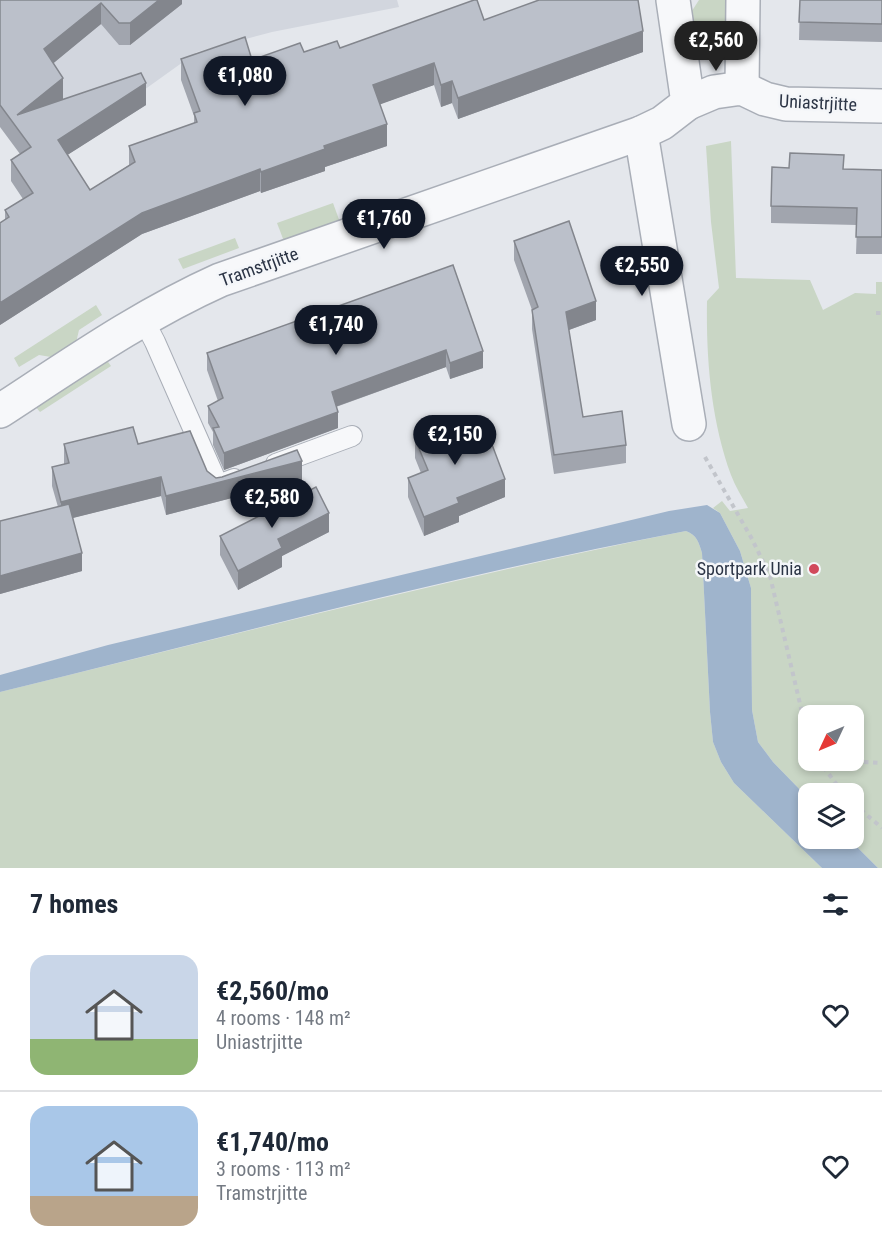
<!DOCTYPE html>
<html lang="en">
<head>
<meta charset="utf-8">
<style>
	:root { --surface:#fff; --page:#f6f6f7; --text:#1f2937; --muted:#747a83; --line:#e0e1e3; --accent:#111827 }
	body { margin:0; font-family:"Roboto Condensed",sans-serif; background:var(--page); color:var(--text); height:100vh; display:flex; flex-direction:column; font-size:22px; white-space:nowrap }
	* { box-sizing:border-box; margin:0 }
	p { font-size:20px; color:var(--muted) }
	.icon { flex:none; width:33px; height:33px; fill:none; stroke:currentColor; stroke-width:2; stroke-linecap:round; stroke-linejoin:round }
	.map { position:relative; height:868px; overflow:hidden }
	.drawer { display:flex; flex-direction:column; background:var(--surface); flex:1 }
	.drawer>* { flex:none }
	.needle { width:39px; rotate:226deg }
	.fabs { position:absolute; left:798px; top:705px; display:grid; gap:12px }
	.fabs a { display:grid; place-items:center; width:66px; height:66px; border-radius:12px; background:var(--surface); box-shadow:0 3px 9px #0003; font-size:30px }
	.price { position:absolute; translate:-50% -51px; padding:0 14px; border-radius:21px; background:var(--accent); color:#fff; font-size:20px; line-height:39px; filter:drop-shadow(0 2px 3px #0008) }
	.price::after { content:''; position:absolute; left:50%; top:36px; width:18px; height:14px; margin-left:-9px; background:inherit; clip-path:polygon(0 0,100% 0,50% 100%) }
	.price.selected { background:#222; color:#fff }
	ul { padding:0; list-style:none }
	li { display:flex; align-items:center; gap:18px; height:150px; padding:0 30px }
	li+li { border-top:2px solid var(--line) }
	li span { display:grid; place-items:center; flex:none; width:168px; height:120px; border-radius:18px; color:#555 }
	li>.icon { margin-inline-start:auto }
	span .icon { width:72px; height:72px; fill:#fffc; stroke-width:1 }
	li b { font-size:26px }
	h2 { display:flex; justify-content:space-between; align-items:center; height:72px; padding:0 30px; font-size:26px }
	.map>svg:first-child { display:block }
</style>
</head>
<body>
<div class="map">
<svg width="882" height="868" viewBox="0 0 882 868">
	<rect width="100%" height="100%" fill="#e4e7ec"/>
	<path fill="#d2d6de" d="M 0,0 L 397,0 L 399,7 L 272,32 L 197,52 L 144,90 L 0,115 Z"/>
	<g fill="#c9d6c5" fill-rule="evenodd">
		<path d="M 699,0 L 729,0 L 728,51 L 726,54 L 695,57 L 688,17 Z"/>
		<path d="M 731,141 L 736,278 L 810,280 L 823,310 L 855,293 L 876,294 L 876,282 L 882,282 L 882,868 L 878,868 L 849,839 L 854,838 L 854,794 L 808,794 L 808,798 L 773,762 L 758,742 L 752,710 L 751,588 L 740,551 L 720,513 L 713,508 L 722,501 L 730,511 L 748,508 C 742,497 735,486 731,475 C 711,420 706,359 707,301 L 719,288 L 711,222 L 706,146 ZM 808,716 L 854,716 L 854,760 L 808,760 Z"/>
		<path d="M 333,203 L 341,225 L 285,244 L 277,223 Z"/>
		<path d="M 235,238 L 239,248 L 183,269 L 178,259 Z"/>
		<path d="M 96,305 L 102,315 L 79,330 L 75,347 L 57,358 L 39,355 L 19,367 L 14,358 Z"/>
		<path d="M 106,359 L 111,366 L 40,412 L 35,406 Z"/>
		<path d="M 686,531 C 697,535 699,543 702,553 L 710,712 L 713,742 L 721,762 L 734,783 L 822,868 L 0,868 L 0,692 C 228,636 455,577 686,531 Z"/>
	</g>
	<path fill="#9fb4cc" d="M 707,505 L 720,513 L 740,551 L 751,588 L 752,710 L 758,742 L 773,762 L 808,798 L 808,838 L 849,839 L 878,868 L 822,868 L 734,783 L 721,762 L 713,742 L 710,712 L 702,553 C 699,543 697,535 686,531 C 455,575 228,636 0,692 L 0,675 L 108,645 L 669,511 Z"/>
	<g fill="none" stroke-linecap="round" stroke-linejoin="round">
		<defs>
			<g id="lane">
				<path d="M 143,319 L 155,342 L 218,485 L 234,479"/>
				<path d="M 276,464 L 352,436"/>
			</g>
			<g id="street">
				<path d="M 742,88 L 743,0"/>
				<path d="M 688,103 L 714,92 L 742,88 L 765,99 L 786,104 L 882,106"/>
				<path d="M 641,133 L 689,424"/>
				<path d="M 0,411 C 72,364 142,315 220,280 L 641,133 L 662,123 L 688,103 L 673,0"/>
			</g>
		</defs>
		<use href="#lane" stroke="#a9aeb7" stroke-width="22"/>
		<use href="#street" stroke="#a9aeb7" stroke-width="36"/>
		<g stroke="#c2c5cb" stroke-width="4" stroke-dasharray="4.5 4.5" stroke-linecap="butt">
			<path d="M 876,313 L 882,313"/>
			<path d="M 705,457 L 752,539 L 770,576 L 808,738"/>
			<path d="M 818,760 L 844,794"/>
			<path d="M 864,762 L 882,763"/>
			<path d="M 854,804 L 882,828"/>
		</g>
		<use href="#lane" stroke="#f7f8fa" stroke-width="20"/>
		<use href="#street" stroke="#f7f8fa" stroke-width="33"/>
	</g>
	<g fill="#a1a5ae">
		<path d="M 0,0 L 182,0 L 182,4 L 130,45 L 119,45 L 101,24 L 53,63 L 63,99 L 146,105 L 67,155 L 90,190 L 129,165 L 129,146 L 194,123 L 194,116 L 181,80 L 181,59 L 252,60 L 304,52 L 340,48 L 484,20 L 643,52 L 458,119 L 452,103 L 441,107 L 434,85 L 380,104 L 387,146 L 325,167 L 325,171 L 261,193 L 260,191 L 142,234 L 0,325 L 0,223 L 5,220 L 5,210 L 23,199 L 11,181 L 11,160 L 20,154 L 0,127 Z"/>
		<path d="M 800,0 L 882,0 L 882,42 L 799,40 Z"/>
		<path d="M 844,169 L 882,170 L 882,254 L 856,254 L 857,225 L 771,223 L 771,206 Z"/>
		<path d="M 514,241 L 596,320 L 569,330 L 583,417 L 626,445 L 626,463 L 554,474 L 532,329 L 532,310 L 514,260 Z"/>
		<path d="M 453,265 L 483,368 L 450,379 L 446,367 L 336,407 L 338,428 L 224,470 L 213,445 L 213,432 L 208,423 L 208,406 L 218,401 L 207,370 L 207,353 Z"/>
		<path d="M 446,433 L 505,497 L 459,516 L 459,522 L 424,536 L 408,497 L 408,478 L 421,473 L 415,458 L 415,439 Z"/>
		<path d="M 64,444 L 138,444 L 207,471 L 216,478 L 302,480 L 166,515 L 161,496 L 72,518 L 82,571 L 0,594 L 0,521 L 58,507 L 52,486 L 52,467 L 64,464 Z"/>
		<path d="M 329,532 L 282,556 L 282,567 L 238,590 L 220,555 L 220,536 Z"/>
	</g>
	<g fill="#83868d">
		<path d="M 159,0 L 182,0 L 182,4 L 130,45 L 130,23 Z"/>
		<path d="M 101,3 L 101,24 L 44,71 L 44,49 Z"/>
		<path d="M 643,31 L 643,52 L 458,119 L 458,98 Z"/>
		<path d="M 434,63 L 434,85 L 373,107 L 373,85 Z"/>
		<path d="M 63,78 L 63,100 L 17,115 Z"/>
		<path d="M 452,81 L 452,103 L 441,107 L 441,85 Z"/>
		<path d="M 146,83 L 146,105 L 58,161 L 58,140 Z"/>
		<path d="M 387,124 L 387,146 L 325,167 L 325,171 L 261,193 L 261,172 L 324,146 Z"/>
		<path d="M 260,169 L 260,191 L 142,234 L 0,325 L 0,303 L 142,213 Z"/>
		<path d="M 596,301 L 596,320 L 566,331 L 566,312 Z"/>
		<path d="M 446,350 L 446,367 L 332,408 L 332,392 Z"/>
		<path d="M 483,351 L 483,368 L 450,379 L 450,363 Z"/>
		<path d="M 338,412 L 338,428 L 224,470 L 224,453 Z"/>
		<path d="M 302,461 L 302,480 L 166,515 L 166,496 Z"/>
		<path d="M 161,477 L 161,496 L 61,521 L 61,502 Z"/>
		<path d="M 505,479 L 505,497 L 459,516 L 459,522 L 424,536 L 424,517 L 457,498 Z"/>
		<path d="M 329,513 L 329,532 L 282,556 L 282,567 L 238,590 L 238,571 L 278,539 Z"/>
		<path d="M 82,553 L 82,571 L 0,594 L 0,576 Z"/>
	</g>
	<g fill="#bbc0ca" stroke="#83868d" stroke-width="1.5">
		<path d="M 0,0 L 159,0 L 130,23 L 119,23 L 101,3 L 44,49 L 63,78 L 17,115 L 141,73 L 146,83 L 58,140 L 90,190 L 135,162 L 129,146 L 197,122 L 194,113 L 200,111 L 181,59 L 245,37 L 252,60 L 300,43 L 304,52 L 337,41 L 340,48 L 474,0 L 477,0 L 484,20 L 539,0 L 638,0 L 643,31 L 458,98 L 452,81 L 441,85 L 434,63 L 373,85 L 387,124 L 324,146 L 325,149 L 261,172 L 260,169 L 142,213 L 0,303 L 0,223 L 9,217 L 5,210 L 33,193 L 11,160 L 31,147 L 0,105 Z"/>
		<path d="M 800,0 L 882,0 L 882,24 L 799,22 Z"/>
		<path d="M 790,153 L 844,155 L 843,169 L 882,170 L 882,237 L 856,237 L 857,208 L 771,206 L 772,167 L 789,168 Z"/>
		<path d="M 569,221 L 596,301 L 566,312 L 583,417 L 622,411 L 626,445 L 554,455 L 532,310 L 538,307 L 514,241 Z"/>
		<path d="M 453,265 L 483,351 L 450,363 L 446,350 L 332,392 L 338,412 L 224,453 L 213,428 L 219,427 L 208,406 L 223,398 L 207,353 Z"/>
		<path d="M 482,418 L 505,479 L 457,498 L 459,503 L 424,517 L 408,478 L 428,470 L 415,439 L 443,427 L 446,433 Z"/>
		<path d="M 133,427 L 138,444 L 190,431 L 207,471 L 216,478 L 222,477 L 297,450 L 302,461 L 166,496 L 161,477 L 61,502 L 52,467 L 69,463 L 64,444 Z"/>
		<path d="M 316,487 L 329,513 L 278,539 L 282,548 L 238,571 L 220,536 Z"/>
		<path d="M 69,504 L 82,553 L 0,576 L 0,521 Z"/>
	</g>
	<circle fill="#d1495b" stroke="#f4f6f9" stroke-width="2" cx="814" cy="569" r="6"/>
	<g text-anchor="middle" stroke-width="5" stroke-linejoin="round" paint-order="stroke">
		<g font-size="18" fill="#2b3445" stroke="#f4f6f9">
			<text transform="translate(818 103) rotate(3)" y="6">Uniastrjitte</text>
			<text transform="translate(259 267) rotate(-20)" y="6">Tramstrjitte</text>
		</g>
		<g font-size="18" fill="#2b3445" stroke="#f4f6f9" text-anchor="end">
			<text x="802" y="575">Sportpark Unia</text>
		</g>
	</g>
</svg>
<div class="fabs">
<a><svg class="needle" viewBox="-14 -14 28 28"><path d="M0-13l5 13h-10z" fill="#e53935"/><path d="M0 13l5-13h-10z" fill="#747a83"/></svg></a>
<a><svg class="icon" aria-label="layers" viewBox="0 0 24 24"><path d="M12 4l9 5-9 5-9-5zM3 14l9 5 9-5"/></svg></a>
</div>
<b class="price selected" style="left:716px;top:72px">€2,560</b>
<b class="price" style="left:245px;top:107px">€1,080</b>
<b class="price" style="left:384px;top:250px">€1,760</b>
<b class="price" style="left:642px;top:297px">€2,550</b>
<b class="price" style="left:336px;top:356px">€1,740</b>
<b class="price" style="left:455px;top:466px">€2,150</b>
<b class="price" style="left:272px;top:529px">€2,580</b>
</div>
<section class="drawer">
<h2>7 homes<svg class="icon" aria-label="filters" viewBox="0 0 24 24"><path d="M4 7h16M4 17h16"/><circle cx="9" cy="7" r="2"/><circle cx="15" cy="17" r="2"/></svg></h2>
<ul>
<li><span style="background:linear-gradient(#c9d6e8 70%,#8fb573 0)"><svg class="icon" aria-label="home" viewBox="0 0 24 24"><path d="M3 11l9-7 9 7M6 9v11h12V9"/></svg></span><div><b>€2,560/mo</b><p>4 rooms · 148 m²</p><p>Uniastrjitte</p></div><svg class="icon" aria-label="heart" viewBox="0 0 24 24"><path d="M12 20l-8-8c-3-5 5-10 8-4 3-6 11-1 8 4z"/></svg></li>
<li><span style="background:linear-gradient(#a9c7e8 75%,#b9a48a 0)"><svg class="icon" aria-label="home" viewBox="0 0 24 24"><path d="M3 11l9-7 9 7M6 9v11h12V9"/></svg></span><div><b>€1,740/mo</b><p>3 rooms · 113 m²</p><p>Tramstrjitte</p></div><svg class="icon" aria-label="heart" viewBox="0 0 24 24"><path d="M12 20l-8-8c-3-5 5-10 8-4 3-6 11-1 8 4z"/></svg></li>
</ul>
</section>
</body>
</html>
